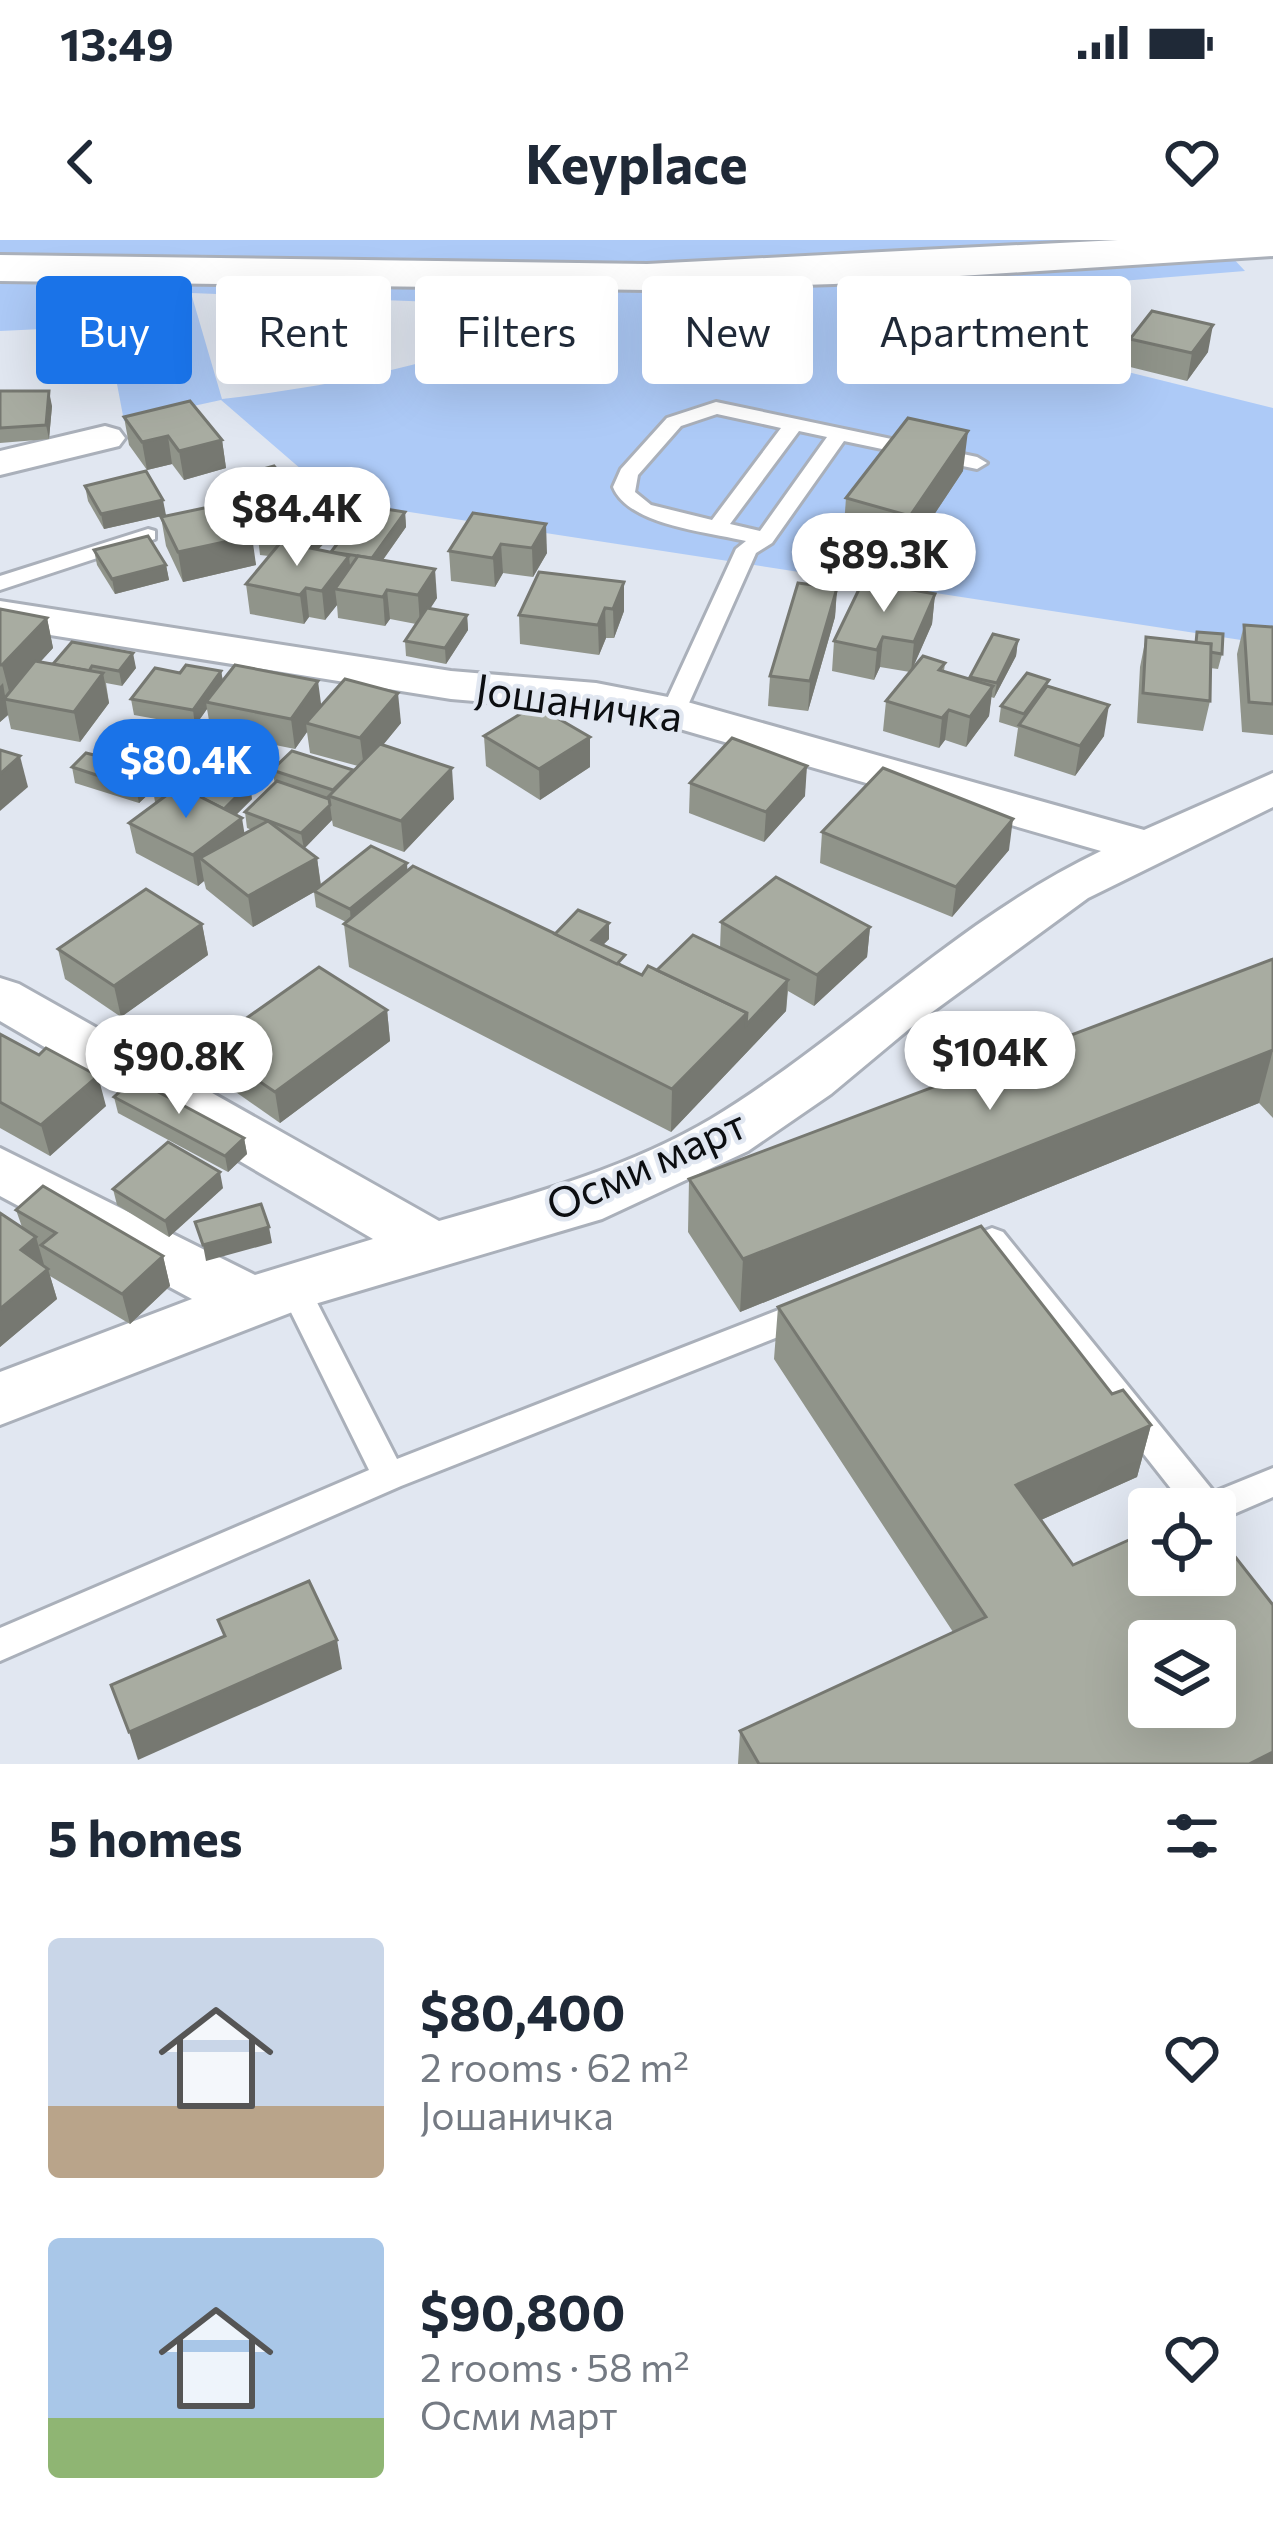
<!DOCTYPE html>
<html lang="en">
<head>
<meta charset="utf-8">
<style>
	:root { --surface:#fff; --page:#f6f6f7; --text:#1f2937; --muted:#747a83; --accent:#1a73e8 }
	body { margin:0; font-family:Commissioner,sans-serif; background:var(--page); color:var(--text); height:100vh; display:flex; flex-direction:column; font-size:45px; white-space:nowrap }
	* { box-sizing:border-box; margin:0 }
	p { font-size:39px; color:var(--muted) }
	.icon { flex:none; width:66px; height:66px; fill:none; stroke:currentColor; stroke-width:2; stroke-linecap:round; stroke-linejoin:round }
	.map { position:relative; height:1524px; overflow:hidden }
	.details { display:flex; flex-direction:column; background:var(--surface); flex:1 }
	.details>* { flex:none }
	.guide { position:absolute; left:36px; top:36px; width:1203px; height:108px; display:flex; gap:24px }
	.fabs { position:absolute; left:1128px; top:1248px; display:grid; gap:24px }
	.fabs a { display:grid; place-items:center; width:108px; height:108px; border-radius:12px; background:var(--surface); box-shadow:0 12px 48px #0002; font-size:60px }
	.price { position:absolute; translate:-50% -102px; padding:0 27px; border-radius:42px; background:#fff; color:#222; font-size:39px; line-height:78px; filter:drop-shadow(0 3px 6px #0008) }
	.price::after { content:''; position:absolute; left:50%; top:72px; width:36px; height:27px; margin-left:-18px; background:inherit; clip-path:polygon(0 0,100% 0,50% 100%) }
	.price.active { background:var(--accent); color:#fff }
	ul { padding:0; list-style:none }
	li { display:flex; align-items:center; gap:36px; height:300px; padding:0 48px }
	li span { display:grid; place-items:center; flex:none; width:336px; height:240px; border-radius:12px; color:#555 }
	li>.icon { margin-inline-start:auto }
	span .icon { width:144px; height:144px; fill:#fffc; stroke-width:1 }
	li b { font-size:51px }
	h2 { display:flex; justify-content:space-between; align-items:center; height:144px; padding:0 48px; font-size:51px }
	.chip { padding:0 42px; border-radius:12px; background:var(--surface); box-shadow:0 12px 48px #0002; font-size:42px; line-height:108px }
	.chip.active { background:var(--accent); color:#fff }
	.status { display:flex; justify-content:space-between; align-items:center; height:84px; padding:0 60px; background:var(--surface); direction:ltr }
	.status svg { height:33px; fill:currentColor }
	header { display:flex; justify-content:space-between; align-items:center; height:156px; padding:0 48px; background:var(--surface); font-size:54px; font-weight:700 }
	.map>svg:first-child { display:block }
</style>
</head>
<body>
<div class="status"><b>13:49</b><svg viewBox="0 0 49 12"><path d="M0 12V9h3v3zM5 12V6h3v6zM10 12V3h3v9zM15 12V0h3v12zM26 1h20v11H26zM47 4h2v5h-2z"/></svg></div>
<header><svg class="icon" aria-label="back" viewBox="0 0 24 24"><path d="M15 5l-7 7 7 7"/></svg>Keyplace<svg class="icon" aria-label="heart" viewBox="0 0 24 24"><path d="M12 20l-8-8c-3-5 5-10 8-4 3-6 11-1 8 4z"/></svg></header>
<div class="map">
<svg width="1273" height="1524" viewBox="0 0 1273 1524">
	<rect width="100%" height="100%" fill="#e1e7f1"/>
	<path fill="#adcaf7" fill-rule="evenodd" d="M 0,0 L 1216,0 L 1245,31 L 850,63 L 1273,168 L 1273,405 L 338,261 L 221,160 L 124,181 L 106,86 L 0,91 ZM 191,53 L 516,65 L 517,66 L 506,97 C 407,130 325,147 222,159 Z"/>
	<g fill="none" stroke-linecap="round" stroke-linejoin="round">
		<defs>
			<g id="lane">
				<path d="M 716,162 L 977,217 L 987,223 L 977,229 L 844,201 L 772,303 L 756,313 L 685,472 L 673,479 L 661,472 L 736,309 L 746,301 C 708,292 628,285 613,247 L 621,229 L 667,178 ZM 717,174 L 781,188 L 712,280 L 651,265 L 635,252 L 638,235 L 681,186 ZM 799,191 L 827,197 L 760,291 L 730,284 Z"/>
				<path d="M 148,289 L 155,291 L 155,299 L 0,350 L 0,336 Z"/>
				<path d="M 992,988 L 1003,992 L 1214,1252 L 1273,1228 L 1273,1257 L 1215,1282 L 1215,1269 L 1187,1269 L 987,1015 L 957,1026 L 946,1022 L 942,1014 L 946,1006 Z"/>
				<path d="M 293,1034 L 304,1037 L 397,1219 L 799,1062 L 810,1059 L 821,1062 L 825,1071 L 821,1080 L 401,1246 L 0,1421 L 0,1388 L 369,1230 L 278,1046 L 282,1037 Z"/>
			</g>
			<g id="street">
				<path d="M 105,186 L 119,190 L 125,198 L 119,206 L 0,235 L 0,211 Z"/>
				<path d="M 0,361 L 451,431 L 596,443 L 673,458 L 1144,590 L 1273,533 L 1273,567 L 1088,658 L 909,789 L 831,854 L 748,911 L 602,979 L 308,1066 L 0,1185 L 0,1132 L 192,1059 L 0,956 L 0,908 L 255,1035 L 373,999 L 0,781 L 0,738 L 19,744 L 439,981 C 531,955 628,928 711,879 C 846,797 958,679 1101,611 L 666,485 L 596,471 L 451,459 L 0,387 Z"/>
			</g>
			<path id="secondary" d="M 1118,0 L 1273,0 L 1273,16 L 834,44 L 647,50 L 0,41 L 0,15 L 647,24 Z"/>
		</defs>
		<use href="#lane" stroke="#aab0ba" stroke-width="6"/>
		<use href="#street" stroke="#aab0ba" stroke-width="6"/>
		<use href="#secondary" stroke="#aab0ba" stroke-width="6"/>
		<use href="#lane" fill="#fff" fill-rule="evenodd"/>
		<use href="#street" fill="#fff" fill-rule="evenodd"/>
		<use href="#secondary" fill="#fff" fill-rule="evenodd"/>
	</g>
	<g fill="#90948a">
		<path d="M 1130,99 L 1208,112 L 1187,141 L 1126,126 Z"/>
		<path d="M 0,151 L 52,166 L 49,199 L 0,203 Z"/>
		<path d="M 124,177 L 222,200 L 226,228 L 184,240 L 172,224 L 147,230 L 129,205 Z"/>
		<path d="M 963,231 L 906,317 L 843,299 L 846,258 Z"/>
		<path d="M 249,233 L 289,245 L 343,252 L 346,280 L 318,310 L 331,312 L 405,272 L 406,287 L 383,320 L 437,358 L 430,368 L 467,375 L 468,390 L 446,424 L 406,416 L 405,401 L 416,384 L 390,379 L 385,386 L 338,378 L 337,365 L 325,380 L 309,377 L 304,384 L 250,374 L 246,344 L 269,316 L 260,315 L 257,289 L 249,291 L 256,325 L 183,342 L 166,306 L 161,277 L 218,265 L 216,256 L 251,246 Z"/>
		<path d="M 85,246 L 166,275 L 104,289 L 88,261 Z"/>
		<path d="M 473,273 L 547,313 L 533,337 L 503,333 L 495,347 L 451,341 L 449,311 Z"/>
		<path d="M 94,310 L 166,325 L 169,340 L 115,354 L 97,325 Z"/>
		<path d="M 624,342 L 624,371 L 614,398 L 606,398 L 599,415 L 520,404 L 519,375 Z"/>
		<path d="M 837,348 L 835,377 L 808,471 L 768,466 L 770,436 Z"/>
		<path d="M 935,354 L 932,384 L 912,429 L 945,423 L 944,431 L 970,439 L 970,437 L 1018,400 L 1016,416 L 994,458 L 991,457 L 989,476 L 966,507 L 945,500 L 939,508 L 883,491 L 886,461 L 910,432 L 880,427 L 874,440 L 832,431 L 834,401 Z"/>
		<path d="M 0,369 L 47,378 L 53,408 L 40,422 L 136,428 L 122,446 L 106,443 L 109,463 L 80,502 L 11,489 L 8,475 L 0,482 Z"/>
		<path d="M 1244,385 L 1273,387 L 1273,495 L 1242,492 L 1237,414 Z"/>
		<path d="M 1197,392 L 1222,414 L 1218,429 L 1210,428 L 1210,461 L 1203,491 L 1137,483 L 1140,427 L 1146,397 L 1195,403 Z"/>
		<path d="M 221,431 L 223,441 L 321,466 L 401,483 L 383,505 L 454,559 L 404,612 L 333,586 L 332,580 L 304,608 L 317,618 L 321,645 L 407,623 L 407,630 L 555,694 L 609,699 L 603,705 L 625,728 L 642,735 L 720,708 L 721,682 L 870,687 L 867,717 L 814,766 L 788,751 L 786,771 L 671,892 L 349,727 L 344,684 L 346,682 L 316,667 L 314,652 L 253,687 L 206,649 L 204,641 L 198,646 L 136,613 L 129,583 L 157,562 L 155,562 L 153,550 L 139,563 L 75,543 L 72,527 L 166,532 L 252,559 L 236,575 L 244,594 L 252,590 L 247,588 L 245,572 L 275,544 L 272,530 L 353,530 L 358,526 L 310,513 L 307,492 L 295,509 L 211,492 L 207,469 L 195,486 L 134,475 L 131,459 L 180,433 Z"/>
		<path d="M 1048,446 L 1104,496 L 1075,536 L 1014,516 L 1018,488 L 999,482 L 1001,466 Z"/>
		<path d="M 484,496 L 590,497 L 590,527 L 540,560 L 486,526 Z"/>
		<path d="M 690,543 L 805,556 L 764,602 L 689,573 Z"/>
		<path d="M 822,592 L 1009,610 L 952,677 L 820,623 Z"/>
		<path d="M 202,684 L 208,715 L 121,777 L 65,739 L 58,709 Z"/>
		<path d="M 1273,719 L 1273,878 L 1259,863 L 740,1072 L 688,992 L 689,939 Z"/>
		<path d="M 387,770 L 390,801 L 280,883 L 213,836 L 207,806 Z"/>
		<path d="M 0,794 L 39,815 L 106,866 L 50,916 L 0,888 Z"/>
		<path d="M 114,857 L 244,898 L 247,914 L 228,932 L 118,873 Z"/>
		<path d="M 223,948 L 169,997 L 117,965 L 113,949 Z"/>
		<path d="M 16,970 L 163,1016 L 170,1046 L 130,1084 L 50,1036 L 57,1059 L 0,1107 L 0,973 L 22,987 Z"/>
		<path d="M 778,1067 L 1112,1154 L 1151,1185 L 1137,1237 L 1041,1280 L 1073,1325 L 1273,1524 L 738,1524 L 740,1491 L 953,1392 L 774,1119 Z"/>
	</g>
	<g fill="#767871">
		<path d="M 1213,85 L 1208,112 L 1187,141 L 1192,113 Z"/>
		<path d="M 49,151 L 52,166 L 49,199 L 46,185 Z"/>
		<path d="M 968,191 L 963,231 L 906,317 L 910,276 Z"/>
		<path d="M 168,196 L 172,224 L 147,230 L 142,202 Z"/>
		<path d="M 222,200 L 226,228 L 184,240 L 179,211 Z"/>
		<path d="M 292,249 L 256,286 L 257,289 L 248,291 L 246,277 L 239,267 L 241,278 L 224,267 Z"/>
		<path d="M 343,252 L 346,280 L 305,323 L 301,294 Z"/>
		<path d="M 163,260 L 166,275 L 104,289 L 101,274 Z"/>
		<path d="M 405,272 L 406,287 L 372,335 L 371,320 Z"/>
		<path d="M 546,284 L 547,313 L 533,337 L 532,308 Z"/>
		<path d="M 252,296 L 256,325 L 183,342 L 178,312 Z"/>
		<path d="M 501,304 L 503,333 L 495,347 L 493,318 Z"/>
		<path d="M 349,316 L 352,345 L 335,349 L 337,365 L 325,380 L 322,351 Z"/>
		<path d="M 166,325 L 169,340 L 115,354 L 112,339 Z"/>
		<path d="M 435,329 L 437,358 L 420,385 L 418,355 Z"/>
		<path d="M 624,342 L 624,371 L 614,398 L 613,369 Z"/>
		<path d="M 306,348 L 309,377 L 304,384 L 300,355 Z"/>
		<path d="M 837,348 L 835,377 L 808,471 L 810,441 Z"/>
		<path d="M 387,350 L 390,379 L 385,386 L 383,357 Z"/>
		<path d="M 935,354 L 932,384 L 911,432 L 914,402 Z"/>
		<path d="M 605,368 L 606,398 L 599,415 L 598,385 Z"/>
		<path d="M 467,375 L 468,390 L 446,424 L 445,408 Z"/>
		<path d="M 47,378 L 53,408 L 10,455 L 2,425 Z"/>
		<path d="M 883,397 L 880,427 L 874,440 L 877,410 Z"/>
		<path d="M 1018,400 L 1016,416 L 994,458 L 997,443 Z"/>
		<path d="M 133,413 L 136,428 L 122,446 L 119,431 Z"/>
		<path d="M 221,431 L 224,447 L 206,462 L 207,469 L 195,486 L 193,470 Z"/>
		<path d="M 103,433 L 109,463 L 80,502 L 74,472 Z"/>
		<path d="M 318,441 L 322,471 L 306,483 L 307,492 L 295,509 L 291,479 Z"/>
		<path d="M 3,443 L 8,475 L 0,482 L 0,446 Z"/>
		<path d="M 993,446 L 989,476 L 966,507 L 970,477 Z"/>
		<path d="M 398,453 L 401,483 L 364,528 L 360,498 Z"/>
		<path d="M 1109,465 L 1104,496 L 1075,536 L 1080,506 Z"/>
		<path d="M 949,470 L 945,500 L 939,508 L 942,478 Z"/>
		<path d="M 590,497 L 590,527 L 540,560 L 539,529 Z"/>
		<path d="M 20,516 L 28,547 L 0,571 L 0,534 Z"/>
		<path d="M 164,520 L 167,536 L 152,546 L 153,550 L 139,563 L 136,548 Z"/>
		<path d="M 807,526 L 805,556 L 764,602 L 766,572 Z"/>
		<path d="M 452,528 L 454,559 L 404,612 L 401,581 Z"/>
		<path d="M 250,543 L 252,559 L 226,585 L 223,569 Z"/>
		<path d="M 330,565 L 332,580 L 304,609 L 301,593 Z"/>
		<path d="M 242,578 L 247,609 L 200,618 L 204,641 L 198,646 L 193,615 Z"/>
		<path d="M 1013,579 L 1009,610 L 952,677 L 956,647 Z"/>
		<path d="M 317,618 L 321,648 L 253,687 L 248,656 Z"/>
		<path d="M 407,623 L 408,639 L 351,685 L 350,669 Z"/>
		<path d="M 609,683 L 609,699 L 592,716 L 592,700 Z"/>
		<path d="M 202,684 L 208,715 L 121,777 L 114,746 Z"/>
		<path d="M 870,687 L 867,717 L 814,766 L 817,735 Z"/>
		<path d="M 788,740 L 786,771 L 671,892 L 672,849 L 747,773 Z"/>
		<path d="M 387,770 L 390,801 L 280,883 L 275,852 Z"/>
		<path d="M 1273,810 L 1259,863 L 740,1072 L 743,1019 Z"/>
		<path d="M 98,836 L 106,866 L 50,916 L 41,885 Z"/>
		<path d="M 244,898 L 247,914 L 228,932 L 225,916 Z"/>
		<path d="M 220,932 L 223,948 L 169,997 L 165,981 Z"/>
		<path d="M 269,987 L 272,1003 L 206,1021 L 203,1005 Z"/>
		<path d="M 36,997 L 45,1028 L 21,1010 Z"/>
		<path d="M 163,1016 L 170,1046 L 130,1084 L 122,1054 Z"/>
		<path d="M 48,1029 L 57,1059 L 0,1107 L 0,1069 Z"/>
		<path d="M 1151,1185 L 1137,1237 L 1005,1296 L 1016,1245 Z"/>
		<path d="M 337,1400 L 342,1429 L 138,1520 L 129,1492 Z"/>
		<path d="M 1273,1512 L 1273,1524 L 1249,1524 Z"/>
	</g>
	<g fill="#a8aca1" stroke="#767871" stroke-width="3" fill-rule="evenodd">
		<path d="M 1152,71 L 1213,85 L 1192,113 L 1130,99 Z"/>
		<path d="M 0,151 L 49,151 L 46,185 L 0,188 Z"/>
		<path d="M 190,161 L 222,200 L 179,211 L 168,196 L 142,202 L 124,177 Z"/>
		<path d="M 908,178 L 968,191 L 910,276 L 846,258 Z"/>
		<path d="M 274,226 L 289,245 L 284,251 L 235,264 L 233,262 L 222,264 L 216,256 L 258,244 L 249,233 Z"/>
		<path d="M 146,231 L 163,260 L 101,274 L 85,246 Z"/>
		<path d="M 291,243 L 343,252 L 301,294 L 256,286 Z"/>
		<path d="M 270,259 L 274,264 L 269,270 L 246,276 L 239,267 Z"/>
		<path d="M 233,262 L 252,296 L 178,312 L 161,277 Z"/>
		<path d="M 366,266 L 405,272 L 372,318 L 331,312 Z"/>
		<path d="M 473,273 L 546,284 L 532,308 L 501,304 L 493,318 L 449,311 Z"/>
		<path d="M 148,296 L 166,325 L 112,339 L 94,310 Z"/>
		<path d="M 281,302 L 349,316 L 322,351 L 306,348 L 300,355 L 246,344 Z"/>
		<path d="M 358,316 L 435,329 L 418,355 L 387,350 L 383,357 L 335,349 Z"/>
		<path d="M 539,332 L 624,342 L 613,369 L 605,368 L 598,385 L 519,375 Z"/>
		<path d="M 863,341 L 935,354 L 914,402 L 883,397 L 877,410 L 834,401 Z"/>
		<path d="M 798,343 L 837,348 L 810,441 L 770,436 Z"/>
		<path d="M 427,368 L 467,375 L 445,408 L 405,401 Z"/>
		<path d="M 0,369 L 47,378 L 2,425 L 0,425 Z"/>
		<path d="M 1244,385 L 1273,387 L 1273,464 L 1249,462 Z"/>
		<path d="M 1197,392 L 1223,394 L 1222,414 L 1210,412 L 1211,404 L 1196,403 Z"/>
		<path d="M 993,394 L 1018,400 L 997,443 L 970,437 Z"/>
		<path d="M 1146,397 L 1211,404 L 1210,461 L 1143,453 Z"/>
		<path d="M 72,402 L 133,413 L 119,431 L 92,426 L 89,431 L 53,424 Z"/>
		<path d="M 923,416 L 945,423 L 939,430 L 993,446 L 970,477 L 949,470 L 942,478 L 886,461 Z"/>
		<path d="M 35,421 L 103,433 L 74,472 L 4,459 Z"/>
		<path d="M 186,425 L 221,431 L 193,470 L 131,459 L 155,428 L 180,433 Z"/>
		<path d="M 235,425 L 318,441 L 291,479 L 206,462 Z"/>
		<path d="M 1027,433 L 1049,440 L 1024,474 L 1001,466 Z"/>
		<path d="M 345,439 L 398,453 L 360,498 L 306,483 Z"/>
		<path d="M 1047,446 L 1109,465 L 1080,506 L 1019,485 Z"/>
		<path d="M 535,465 L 590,497 L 539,529 L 484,496 Z"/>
		<path d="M 732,498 L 807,526 L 766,572 L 690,543 Z"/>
		<path d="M 111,503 L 164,520 L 136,548 L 72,527 L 86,513 L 98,516 Z"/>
		<path d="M 380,504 L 452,528 L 401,581 L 329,556 Z"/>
		<path d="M 0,510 L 20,516 L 0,534 Z"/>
		<path d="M 292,511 L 353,530 L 333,550 L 272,530 Z"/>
		<path d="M 179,520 L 250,543 L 224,569 L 179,546 L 171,552 L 152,546 Z"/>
		<path d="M 883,528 L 1013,579 L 956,647 L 822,592 Z"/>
		<path d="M 277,541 L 329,559 L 330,565 L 301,593 L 245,572 Z"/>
		<path d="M 179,546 L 242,578 L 193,615 L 129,583 Z"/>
		<path d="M 268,581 L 317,618 L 248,656 L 200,618 Z"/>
		<path d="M 371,606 L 407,623 L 350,669 L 314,651 Z"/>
		<path d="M 413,626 L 642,735 L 648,726 L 747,773 L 672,849 L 344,684 Z"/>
		<path d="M 776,637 L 870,687 L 817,735 L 721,682 Z"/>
		<path d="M 146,649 L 202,684 L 114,746 L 58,709 Z"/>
		<path d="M 578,670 L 609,683 L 592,700 L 625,715 L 617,724 L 555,694 Z"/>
		<path d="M 693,695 L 788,740 L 746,785 L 747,773 L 657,730 Z"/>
		<path d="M 1273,719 L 1273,810 L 743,1019 L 689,939 Z"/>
		<path d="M 319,727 L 387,770 L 275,852 L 207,806 Z"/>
		<path d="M 0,794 L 39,815 L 46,808 L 98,836 L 41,885 L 0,862 Z"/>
		<path d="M 134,839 L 244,898 L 225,916 L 114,857 Z"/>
		<path d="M 168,902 L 220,932 L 165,981 L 113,949 Z"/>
		<path d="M 43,946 L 163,1016 L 122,1054 L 41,1005 L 56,993 L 16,970 Z"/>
		<path d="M 261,964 L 269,987 L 203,1005 L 195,982 Z"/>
		<path d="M 0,973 L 36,997 L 21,1010 L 48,1029 L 0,1069 Z"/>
		<path d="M 981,986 L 1112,1154 L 1123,1150 L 1151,1185 L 1016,1245 L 1073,1325 L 1149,1291 L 1149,1335 L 1215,1335 L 1215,1291 L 1273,1365 L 1273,1512 L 1249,1524 L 759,1524 L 740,1491 L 986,1377 L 778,1067 ZM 1149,1401 L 1215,1401 L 1215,1467 L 1149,1467 Z"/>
		<path d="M 309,1341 L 337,1400 L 129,1492 L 111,1445 L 225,1396 L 218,1380 Z"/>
	</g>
	<g text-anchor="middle" stroke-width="9" stroke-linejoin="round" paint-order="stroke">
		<g font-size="42" fill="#0c0e11" stroke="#e1e7f1">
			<text transform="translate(579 463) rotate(8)" y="15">Јошаничка</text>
			<text transform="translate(646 925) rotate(-24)" y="15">Осми март</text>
		</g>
	</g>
</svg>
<div class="fabs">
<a><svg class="icon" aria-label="locate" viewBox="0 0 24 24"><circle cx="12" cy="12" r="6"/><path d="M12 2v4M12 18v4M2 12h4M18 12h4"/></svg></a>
<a><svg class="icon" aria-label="layers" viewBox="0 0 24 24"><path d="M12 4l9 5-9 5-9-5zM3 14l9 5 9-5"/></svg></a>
</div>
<b class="price" style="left:297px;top:329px">$84.4K</b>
<b class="price" style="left:884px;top:375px">$89.3K</b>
<b class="price active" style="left:186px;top:581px">$80.4K</b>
<b class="price" style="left:990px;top:873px">$104K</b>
<b class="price" style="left:179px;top:877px">$90.8K</b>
<div class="guide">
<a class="chip active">Buy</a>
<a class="chip">Rent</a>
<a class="chip">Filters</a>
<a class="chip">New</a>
<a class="chip">Apartment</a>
</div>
</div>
<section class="details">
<h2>5 homes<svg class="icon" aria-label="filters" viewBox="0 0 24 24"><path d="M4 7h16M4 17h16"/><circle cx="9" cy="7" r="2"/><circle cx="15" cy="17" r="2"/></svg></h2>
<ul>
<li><span style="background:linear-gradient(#c9d6e8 70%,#b9a48a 0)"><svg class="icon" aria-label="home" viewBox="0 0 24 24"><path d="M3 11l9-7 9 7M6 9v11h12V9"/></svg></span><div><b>$80,400</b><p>2 rooms · 62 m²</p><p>Јошаничка</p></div><svg class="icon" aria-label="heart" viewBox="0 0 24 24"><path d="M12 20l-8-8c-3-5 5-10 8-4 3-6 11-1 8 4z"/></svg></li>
<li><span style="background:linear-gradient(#a9c7e8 75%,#8fb573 0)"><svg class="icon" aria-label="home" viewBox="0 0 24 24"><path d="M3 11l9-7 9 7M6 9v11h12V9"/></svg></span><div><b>$90,800</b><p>2 rooms · 58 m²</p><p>Осми март</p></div><svg class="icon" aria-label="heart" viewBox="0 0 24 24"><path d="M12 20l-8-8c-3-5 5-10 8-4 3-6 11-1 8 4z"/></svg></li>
</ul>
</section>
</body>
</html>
